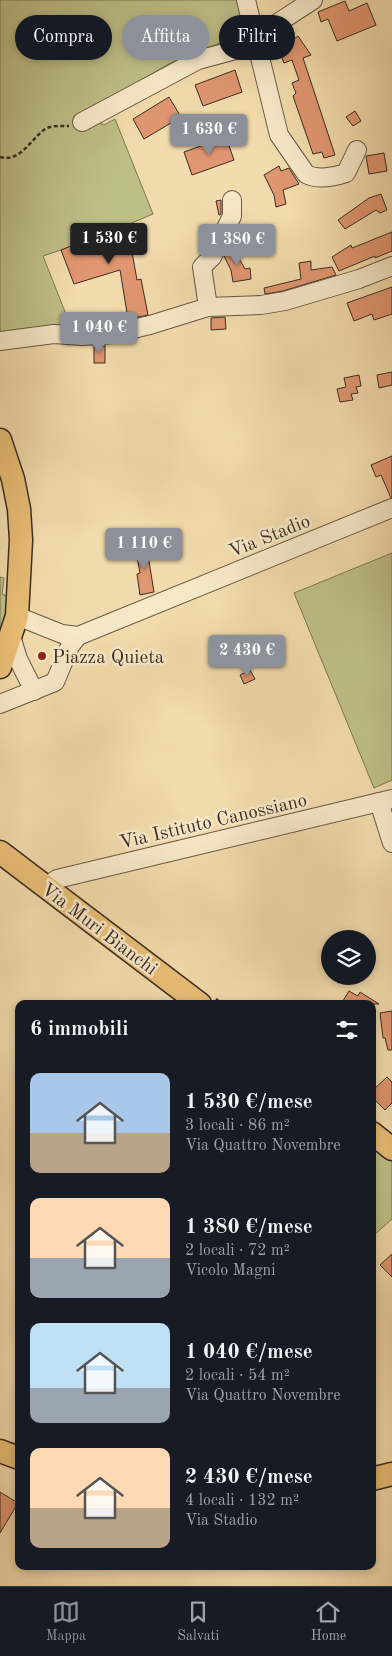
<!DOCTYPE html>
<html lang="it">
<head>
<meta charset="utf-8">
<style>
	:root { --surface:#171b24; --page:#242831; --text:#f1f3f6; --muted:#9ea1a6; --line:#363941; --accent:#8c9099 }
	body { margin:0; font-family:"Old Standard TT",serif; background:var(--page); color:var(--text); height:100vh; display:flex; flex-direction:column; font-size:19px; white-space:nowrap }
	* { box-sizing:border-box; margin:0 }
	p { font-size:16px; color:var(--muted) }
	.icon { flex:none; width:28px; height:28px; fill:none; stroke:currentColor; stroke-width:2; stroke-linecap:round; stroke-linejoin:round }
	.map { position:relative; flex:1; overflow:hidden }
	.panel { position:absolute; left:15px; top:1000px; width:361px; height:570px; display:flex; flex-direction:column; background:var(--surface); border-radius:10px; box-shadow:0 2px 8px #0003 }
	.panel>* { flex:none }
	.guide { position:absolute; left:15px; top:15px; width:362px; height:45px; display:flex; gap:10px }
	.fabs { position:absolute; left:321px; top:930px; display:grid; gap:10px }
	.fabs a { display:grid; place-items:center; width:55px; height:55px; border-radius:50%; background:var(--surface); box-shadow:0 2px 8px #0003; font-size:25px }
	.price { position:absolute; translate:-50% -42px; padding:0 11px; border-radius:5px; background:var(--accent); color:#fff; font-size:16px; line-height:32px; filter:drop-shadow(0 1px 2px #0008) }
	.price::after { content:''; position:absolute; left:50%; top:30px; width:15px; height:11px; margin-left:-8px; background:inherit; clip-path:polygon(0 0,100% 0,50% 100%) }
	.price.active { background:#222; color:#fff }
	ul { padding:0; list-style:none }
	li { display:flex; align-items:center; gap:15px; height:125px; padding:0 15px }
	li span { display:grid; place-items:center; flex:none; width:140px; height:100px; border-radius:10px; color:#555 }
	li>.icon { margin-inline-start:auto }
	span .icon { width:60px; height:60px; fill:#fffc; stroke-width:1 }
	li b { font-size:21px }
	h2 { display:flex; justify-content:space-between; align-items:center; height:60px; padding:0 15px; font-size:21px }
	.tag { padding:0 18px; border-radius:22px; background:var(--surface); box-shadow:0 2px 8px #0003; font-size:18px; line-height:45px }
	.tag.active { background:var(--accent); color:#fff }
	.menu { display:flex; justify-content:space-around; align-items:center; height:70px; border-top:1px solid var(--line); background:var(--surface); font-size:14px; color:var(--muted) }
	.menu a { display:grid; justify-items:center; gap:2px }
	.menu .active { color:var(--accent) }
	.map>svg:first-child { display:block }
</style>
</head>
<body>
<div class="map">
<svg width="392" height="1586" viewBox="0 0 392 1586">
	<rect width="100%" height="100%" fill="#f2dbac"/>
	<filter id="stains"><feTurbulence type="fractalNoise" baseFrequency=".004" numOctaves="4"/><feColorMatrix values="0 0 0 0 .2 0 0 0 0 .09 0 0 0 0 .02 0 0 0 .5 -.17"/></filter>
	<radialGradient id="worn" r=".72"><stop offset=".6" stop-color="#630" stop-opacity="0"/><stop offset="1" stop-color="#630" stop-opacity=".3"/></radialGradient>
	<g fill="#bebf87" stroke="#7c7655">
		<path d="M 0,0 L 238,0 L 246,29 L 245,34 L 179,58 L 79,116 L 93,120 L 104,125 L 115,119 L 153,214 L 91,240 L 43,256 L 71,327 L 0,335 Z"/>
		<path d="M 392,553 L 392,780 L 374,788 L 294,593 Z"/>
		<path d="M 0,577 L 4,578 L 2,594 L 5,595 L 11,605 L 0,637 Z"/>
		<path d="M 372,1145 L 392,1159 L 392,1219 L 373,1236 Z"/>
	</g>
	<g fill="#e09670" stroke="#3a2d23">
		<path d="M 345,1 L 349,11 L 367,3 L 376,25 L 337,41 L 328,19 L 321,22 L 318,12 Z"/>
		<path d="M 298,36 L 311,55 L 303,58 L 335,155 L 324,158 L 322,152 L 313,154 L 293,96 L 296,93 L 292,83 L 299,80 L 292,60 L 284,63 L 279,51 Z"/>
		<path d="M 235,70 L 242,92 L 203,106 L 195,85 Z"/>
		<path d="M 169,97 L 181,117 L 144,139 L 133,119 Z"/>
		<path d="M 355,111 L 361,121 L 353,126 L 346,117 Z"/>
		<path d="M 226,137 L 234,160 L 192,175 L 184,152 Z"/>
		<path d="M 384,153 L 387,171 L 369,174 L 366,156 Z"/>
		<path d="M 279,166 L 281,171 L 289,168 L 299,184 L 283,190 L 286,204 L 276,207 L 274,195 L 264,175 Z"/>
		<path d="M 381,194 L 387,210 L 380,213 L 376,210 L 345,229 L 338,220 L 369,198 Z"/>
		<path d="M 221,200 L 221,214 L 219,215 L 216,201 Z"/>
		<path d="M 127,224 L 137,280 L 141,279 L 148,315 L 128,319 L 120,270 L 74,284 L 61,250 Z"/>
		<path d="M 392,232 L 392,251 L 375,258 L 375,256 L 339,271 L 332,257 L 351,245 L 352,248 Z"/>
		<path d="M 232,246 L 245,269 L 250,268 L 251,279 L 233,282 L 231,270 L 224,256 L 228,248 Z"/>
		<path d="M 311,261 L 311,270 L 332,267 L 336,275 L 283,291 L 265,294 L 264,288 L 301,279 L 299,263 Z"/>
		<path d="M 392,287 L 392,314 L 374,320 L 372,314 L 354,321 L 347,303 Z"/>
		<path d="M 225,317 L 226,329 L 211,330 L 211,318 Z"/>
		<rect x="94" y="346" width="11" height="17"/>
		<path d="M 392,372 L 392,385 L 379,388 L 377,375 Z"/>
		<path d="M 359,375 L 361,386 L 356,387 L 358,393 L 351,394 L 353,400 L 340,402 L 337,389 L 346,387 L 344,378 Z"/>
		<path d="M 392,456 L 392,498 L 391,498 L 381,475 L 376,477 L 371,465 Z"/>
		<path d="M 146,543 L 154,592 L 140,595 L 137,574 L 140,573 L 135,545 Z"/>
		<path d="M 250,670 L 255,679 L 244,684 L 240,675 Z"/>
		<path d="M 349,991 L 358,996 L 360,992 L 379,1004 L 341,1004 Z"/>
		<path d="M 392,1011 L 392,1050 L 388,1050 L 385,1038 L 383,1038 L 380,1013 Z"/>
		<path d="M 387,1077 L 392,1082 L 392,1103 L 385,1110 L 372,1097 L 372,1091 Z"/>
		<path d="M 392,1254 L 392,1277 L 380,1265 Z"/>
		<path d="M 0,1492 L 18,1503 L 0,1533 Z"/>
	</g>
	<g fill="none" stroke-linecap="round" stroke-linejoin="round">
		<defs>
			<g id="minor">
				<path d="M 246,0 L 279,135 L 306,174 C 317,180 334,177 346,173 L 357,150"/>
				<path d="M 256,37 L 313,0"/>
				<path d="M 82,122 L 198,60 L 258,44"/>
				<path d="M 208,307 L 202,267 L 212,257 L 232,216 L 232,200"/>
				<path d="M 0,341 L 54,334 L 82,336 L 112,334 L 150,325 L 208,307 L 261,305 L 285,301 L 359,279 L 392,266"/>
				<path d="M 17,616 L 62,634 L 78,636"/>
				<path d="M 11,636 L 18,659 L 34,691"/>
				<path d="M 0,704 L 55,682 L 70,646 L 78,636 L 392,508"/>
				<path d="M 379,802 L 392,843"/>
				<path d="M 45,887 L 57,879 L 392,799"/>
			</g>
			<g id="major">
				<path d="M 0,440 L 13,479 L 19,509 L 21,540 L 17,616 L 0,667"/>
				<path d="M 0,852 L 200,1004"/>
				<path d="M 372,1133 L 392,1149"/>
				<path d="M 0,1451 L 19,1458"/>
				<path d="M 372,1479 L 392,1474"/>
			</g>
		</defs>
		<use href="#minor" stroke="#685845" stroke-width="20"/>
		<use href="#major" stroke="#3a2d23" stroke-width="25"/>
		<g stroke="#3a2d23" stroke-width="2.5" stroke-dasharray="4 2.5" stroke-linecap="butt">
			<path d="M 0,157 C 20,163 31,139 45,129 C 52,125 61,126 69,126"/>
			<path d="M 216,999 L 222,1004"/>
		</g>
		<use href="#minor" stroke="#f7e8c9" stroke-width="18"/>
		<use href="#major" stroke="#e9be76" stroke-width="22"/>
	</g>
	<circle fill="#8f2418" stroke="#f7e8c9" stroke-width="2" cx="42" cy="656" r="5"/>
	<g text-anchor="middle" stroke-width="5" stroke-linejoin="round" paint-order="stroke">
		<g font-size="19" fill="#3a2d23" stroke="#f7e8c9">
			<text transform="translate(269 535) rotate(-22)" y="7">Via Stadio</text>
			<text transform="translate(213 820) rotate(-13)" y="7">Via Istituto Canossiano</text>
			<text transform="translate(100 928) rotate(37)" y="7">Via Muri Bianchi</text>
		</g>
		<g font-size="19" fill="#3a2d23" stroke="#f7e8c9" text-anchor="start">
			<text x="52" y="663">Piazza Quieta</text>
		</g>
	</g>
	<rect width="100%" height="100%" filter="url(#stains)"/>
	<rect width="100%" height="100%" fill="url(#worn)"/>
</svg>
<div class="fabs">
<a><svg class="icon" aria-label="layers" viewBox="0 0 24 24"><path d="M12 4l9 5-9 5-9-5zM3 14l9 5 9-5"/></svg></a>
</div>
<b class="price" style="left:209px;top:156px">1 630 €</b>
<b class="price active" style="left:109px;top:265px">1 530 €</b>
<b class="price" style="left:237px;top:266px">1 380 €</b>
<b class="price" style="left:99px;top:354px">1 040 €</b>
<b class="price" style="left:144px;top:570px">1 110 €</b>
<b class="price" style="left:247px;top:677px">2 430 €</b>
<div class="guide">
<a class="tag">Compra</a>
<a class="tag active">Affitta</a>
<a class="tag">Filtri</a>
</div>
<section class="panel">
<h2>6 immobili<svg class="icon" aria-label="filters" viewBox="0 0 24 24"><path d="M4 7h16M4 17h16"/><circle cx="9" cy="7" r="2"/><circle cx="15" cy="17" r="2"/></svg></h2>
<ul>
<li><span style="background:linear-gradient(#a9c7e8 60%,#b9a48a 0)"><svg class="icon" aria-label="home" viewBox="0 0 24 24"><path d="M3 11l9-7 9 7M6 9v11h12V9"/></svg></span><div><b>1 530 €/mese</b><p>3 locali · 86 m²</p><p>Via Quattro Novembre</p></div></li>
<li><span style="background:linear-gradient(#ffd9b3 60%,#9aa5b1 0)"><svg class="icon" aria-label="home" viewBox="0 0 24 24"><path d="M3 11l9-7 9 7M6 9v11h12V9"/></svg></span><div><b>1 380 €/mese</b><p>2 locali · 72 m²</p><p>Vicolo Magni</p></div></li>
<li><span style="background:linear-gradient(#bfe0f5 65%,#9aa5b1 0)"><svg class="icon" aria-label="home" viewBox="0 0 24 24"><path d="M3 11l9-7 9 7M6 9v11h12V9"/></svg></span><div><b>1 040 €/mese</b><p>2 locali · 54 m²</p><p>Via Quattro Novembre</p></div></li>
<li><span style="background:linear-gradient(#ffd9b3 60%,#b9a48a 0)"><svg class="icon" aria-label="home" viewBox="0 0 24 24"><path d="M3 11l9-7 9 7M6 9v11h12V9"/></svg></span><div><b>2 430 €/mese</b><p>4 locali · 132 m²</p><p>Via Stadio</p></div></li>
</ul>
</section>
</div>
<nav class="menu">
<a class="active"><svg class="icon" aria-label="map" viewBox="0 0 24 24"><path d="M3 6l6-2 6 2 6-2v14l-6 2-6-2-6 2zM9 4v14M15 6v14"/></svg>Mappa</a>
<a><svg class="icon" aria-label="saved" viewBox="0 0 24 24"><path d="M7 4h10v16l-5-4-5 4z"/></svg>Salvati</a>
<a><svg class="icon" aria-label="home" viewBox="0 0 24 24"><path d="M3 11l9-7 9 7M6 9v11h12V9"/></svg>Home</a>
</nav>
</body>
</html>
